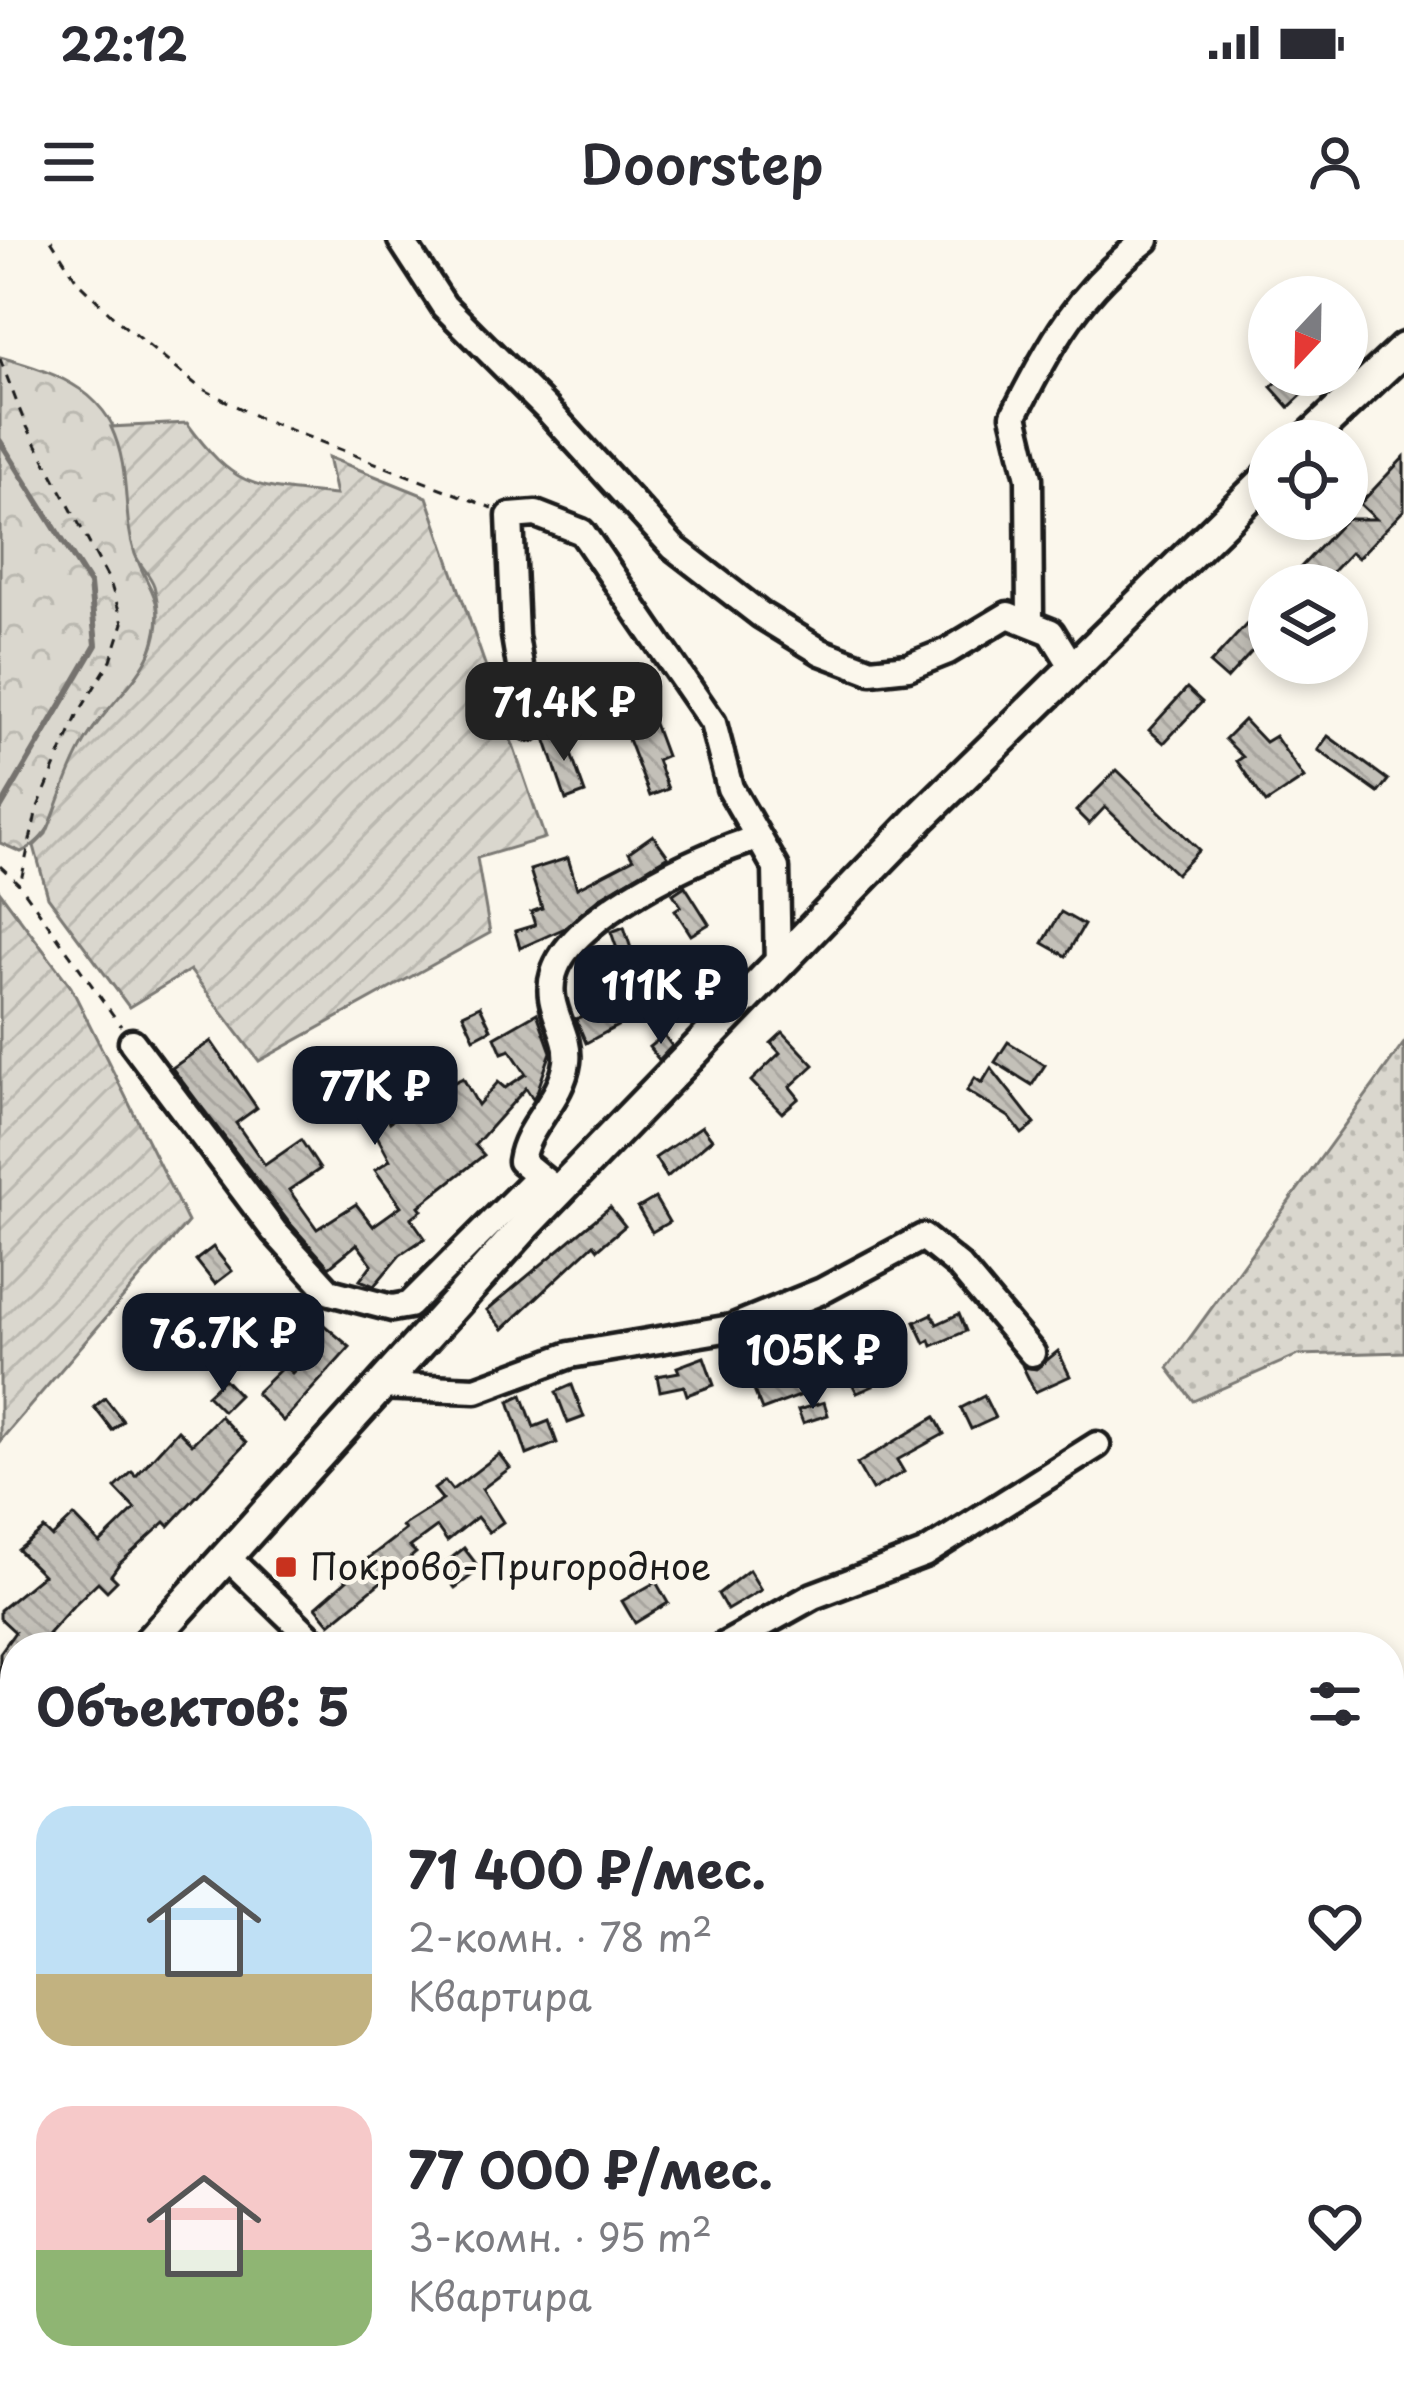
<!DOCTYPE html>
<html lang="ru">
<head>
<meta charset="utf-8">
<style>
	:root { --surface:#fff; --page:#f7f7f7; --text:#2b2b33; --muted:#7c7c81; --accent:#111827 }
	body { margin:0; font-family:"Playpen Sans",sans-serif; background:var(--page); color:var(--text); height:100vh; display:flex; flex-direction:column; font-size:45px; white-space:nowrap }
	* { box-sizing:border-box; margin:0 }
	p { font-size:39px; color:var(--muted) }
	.icon { flex:none; width:66px; height:66px; fill:none; stroke:currentColor; stroke-width:2; stroke-linecap:round; stroke-linejoin:round }
	.map { position:relative; flex:1; overflow:hidden }
	.drawer { position:absolute; left:0px; top:1392px; width:1404px; height:768px; display:flex; flex-direction:column; background:var(--surface); border-radius:48px 48px 0 0; box-shadow:0 6px 18px #0003 }
	.drawer>* { flex:none }
	.needle { width:78px; rotate:202deg }
	.buttons { position:absolute; left:1248px; top:36px; display:grid; gap:24px }
	.buttons a { display:grid; place-items:center; width:120px; height:120px; border-radius:50%; background:var(--surface); box-shadow:0 6px 18px #0003; font-size:60px }
	.price { position:absolute; translate:-50% -102px; padding:0 27px; border-radius:24px; background:var(--accent); color:#fff; font-size:39px; line-height:78px; filter:drop-shadow(0 3px 6px #0008) }
	.price::after { content:''; position:absolute; left:50%; top:72px; width:36px; height:27px; margin-left:-18px; background:inherit; clip-path:polygon(0 0,100% 0,50% 100%) }
	.price.active { background:#222; color:#fff }
	ul { padding:0; list-style:none }
	li { display:flex; align-items:center; gap:36px; height:300px; padding:0 36px }
	li span { display:grid; place-items:center; flex:none; width:336px; height:240px; border-radius:36px; color:#555 }
	li>.icon { margin-inline-start:auto }
	span .icon { width:144px; height:144px; fill:#fffc; stroke-width:1 }
	li b { font-size:51px }
	h2 { display:flex; justify-content:space-between; align-items:center; height:144px; padding:0 36px; font-size:51px }
	.status { display:flex; justify-content:space-between; align-items:center; height:84px; padding:0 60px; background:var(--surface); direction:ltr }
	.status svg { height:33px; fill:currentColor }
	header { display:flex; justify-content:space-between; align-items:center; height:156px; padding:0 36px; background:var(--surface); font-size:54px; font-weight:600 }
	.map>svg:first-child { display:block }
</style>
</head>
<body>
<div class="status"><b>22:12</b><svg viewBox="0 0 49 12"><path d="M0 12V9h3v3zM5 12V6h3v6zM10 12V3h3v9zM15 12V0h3v12zM26 1h20v11H26zM47 4h2v5h-2z"/></svg></div>
<header><svg class="icon" aria-label="menu" viewBox="0 0 24 24"><path d="M4 6h16M4 12h16M4 18h16"/></svg>Doorstep<svg class="icon" aria-label="person" viewBox="0 0 24 24"><circle cx="12" cy="8" r="4"/><path d="M4 21q1-7 8-7t8 7"/></svg></header>
<div class="map">
<svg width="1404" height="2160" viewBox="0 0 1404 2160">
	<defs>
		<pattern id="grass-dots" width="8" height="8" patternUnits="userSpaceOnUse" patternTransform="scale(3)"><rect width="8" height="8" fill="#dad7ce"/><path d="M2 2h.1M6 6h.1" fill="none" stroke="#bab8b0" stroke-width="1.8" stroke-linecap="round"/></pattern>
		<pattern id="forest-crowns" width="20" height="18" patternUnits="userSpaceOnUse" patternTransform="scale(3)"><rect width="20" height="18" fill="#dad7ce"/><path d="M2 6a3 3 0 1 1 6 0M12 15a3 3 0 1 1 6 0" fill="none" stroke="#bab8b0"/></pattern>
		<pattern id="garden-furrows" width="10" height="10" patternUnits="userSpaceOnUse" patternTransform="scale(3)"><rect width="10" height="10" fill="#dad7ce"/><path d="M-1 1l2-2M0 10L10 0M9 11l2-2" fill="none" stroke="#bab8b0"/></pattern>
		<pattern id="building-back-hatch" width="6" height="6" patternUnits="userSpaceOnUse" patternTransform="scale(3)"><rect width="6" height="6" fill="#c3c0b8"/><path d="M-1 5l2 2M0 0l6 6M5-1l2 2" fill="none" stroke="#a7a49e"/></pattern>
	</defs>
	<rect width="100%" height="100%" fill="#fbf7ec"/>
	<filter id="ink" filterUnits="userSpaceOnUse"><feTurbulence type="fractalNoise" baseFrequency=".00833" numOctaves="2"/><feDisplacementMap in="SourceGraphic" scale="24" xChannelSelector="R" yChannelSelector="G"/><feConvolveMatrix kernelMatrix="1 2 1 2 8 2 1 2 1" color-interpolation-filters="sRGB"/></filter>
	<g filter="url(#ink)">
		<path fill="url(#grass-dots)" stroke="#7b7a75" stroke-width="3" d="M 1404,803 L 1404,1112 L 1298,1115 L 1193,1161 L 1168,1128 Z"/>
		<path fill="url(#forest-crowns)" stroke="#7b7a75" stroke-width="3" d="M 0,117 C 61,134 110,151 126,221 C 133,250 127,284 135,312 C 147,352 168,356 152,408 C 140,448 102,468 84,504 C 66,540 60,595 21,612 L 0,603 Z"/>
		<g fill="url(#garden-furrows)" stroke="#7b7a75" stroke-width="3">
			<path d="M 187,183 C 237,251 255,247 336,255 L 328,217 L 427,257 L 545,598 L 477,618 L 490,693 L 259,821 L 190,730 L 129,767 L 48,657 L 34,606 L 46,594 C 59,564 69,527 86,500 C 119,446 174,421 154,346 C 150,334 139,325 135,314 C 121,271 132,232 111,187 Z"/>
			<path d="M 0,652 L 71,747 L 188,982 L 0,1201 Z"/>
		</g>
		<g fill="none" stroke-linecap="round" stroke-linejoin="round">
			<g stroke="#74726e" stroke-width="6">
				<path d="M 0,201 L 90,344 L 96,405 L 0,569"/>
				<path d="M 0,1892 L 15,1913"/>
				<path d="M 172,2145 L 182,2160"/>
			</g>
		</g>
		<g fill="url(#building-back-hatch)" stroke="#1c1c1c" stroke-width="3">
			<path d="M 1285,135 L 1323,135 L 1289,167 L 1271,147 Z"/>
			<path d="M 1404,217 L 1404,270 L 1358,318 L 1351,312 L 1320,345 L 1284,345 L 1346,279 L 1376,279 L 1360,264 Z"/>
			<path d="M 1269,360 L 1269,393 L 1227,439 L 1210,424 Z"/>
			<path d="M 1187,448 L 1202,462 L 1164,503 L 1149,490 Z"/>
			<path d="M 652,478 L 666,516 L 657,520 L 668,549 L 650,556 L 624,489 Z"/>
			<path d="M 1244,480 L 1265,502 L 1275,496 L 1304,538 L 1266,563 L 1237,521 L 1243,517 L 1225,499 Z"/>
			<path d="M 561,486 L 585,553 L 566,560 L 544,495 Z"/>
			<path d="M 1328,496 L 1388,540 L 1378,553 L 1318,510 Z"/>
			<path d="M 1117,530 L 1199,610 L 1176,634 L 1105,567 L 1089,584 L 1076,571 Z"/>
			<path d="M 653,595 L 668,616 L 602,656 L 565,688 L 520,708 L 515,691 L 535,685 L 531,672 L 542,668 L 530,630 L 568,618 L 577,648 L 633,619 L 629,612 Z"/>
			<path d="M 685,646 L 709,684 L 691,695 L 675,670 L 681,666 L 673,654 Z"/>
			<path d="M 1061,672 L 1084,685 L 1066,716 L 1043,703 Z"/>
			<path d="M 624,687 L 637,727 L 643,725 L 645,733 L 688,705 L 696,718 L 690,722 L 706,746 L 680,763 L 670,748 L 624,761 L 632,778 L 586,803 L 576,779 L 618,760 L 609,727 L 622,723 L 611,692 Z"/>
			<path d="M 480,766 L 491,789 L 474,798 L 463,774 Z"/>
			<path d="M 537,773 L 551,812 L 537,852 L 533,859 L 526,848 L 475,905 L 484,915 L 419,966 L 422,970 L 411,978 L 425,998 L 400,1015 L 374,1046 L 360,1040 L 372,1024 L 357,1004 L 329,1027 L 287,980 L 172,828 L 211,801 L 257,868 L 236,883 L 265,925 L 301,900 L 320,929 L 289,950 L 317,989 L 356,964 L 373,986 L 401,966 L 375,930 L 390,920 L 369,881 L 385,872 L 390,882 L 417,861 L 463,838 L 478,865 L 498,842 L 505,848 L 526,834 L 510,810 L 502,813 L 495,797 Z"/>
			<path d="M 783,792 L 814,825 L 790,847 L 799,858 L 782,873 L 751,841 L 780,813 L 771,803 Z"/>
			<path d="M 664,795 L 672,806 L 659,820 L 649,807 Z"/>
			<path d="M 1008,802 L 1045,825 L 1032,845 L 995,822 Z"/>
			<path d="M 991,828 L 1035,884 L 1022,894 L 1009,877 L 967,851 L 975,838 L 982,843 Z"/>
			<path d="M 702,886 L 712,899 L 667,937 L 655,918 Z"/>
			<path d="M 655,958 L 669,982 L 652,992 L 638,968 Z"/>
			<path d="M 610,967 L 625,986 L 598,1009 L 594,1004 L 503,1089 L 487,1070 Z"/>
			<path d="M 213,1007 L 232,1031 L 215,1044 L 196,1020 Z"/>
			<path d="M 932,1074 L 937,1084 L 959,1074 L 966,1091 L 932,1106 L 930,1100 L 925,1103 L 915,1082 Z"/>
			<path d="M 298,1075 L 318,1091 L 324,1085 L 350,1107 L 283,1181 L 256,1153 L 284,1126 L 292,1133 L 316,1109 L 290,1085 Z"/>
			<path d="M 792,1081 L 798,1096 L 775,1105 L 769,1090 Z"/>
			<path d="M 852,1103 L 873,1146 L 857,1153 L 836,1111 Z"/>
			<path d="M 1058,1111 L 1070,1136 L 1035,1152 L 1023,1127 L 1036,1129 Z"/>
			<path d="M 704,1117 L 714,1145 L 687,1155 L 684,1146 L 660,1151 L 657,1136 L 679,1132 L 677,1127 Z"/>
			<path d="M 794,1127 L 805,1154 L 762,1170 L 751,1143 Z"/>
			<path d="M 224,1139 L 239,1155 L 223,1171 L 207,1155 Z"/>
			<path d="M 572,1145 L 584,1177 L 568,1183 L 556,1152 Z"/>
			<path d="M 522,1155 L 534,1187 L 549,1181 L 557,1203 L 527,1215 L 509,1161 Z"/>
			<path d="M 984,1156 L 995,1178 L 971,1189 L 961,1168 Z"/>
			<path d="M 105,1158 L 123,1181 L 112,1190 L 94,1167 Z"/>
			<path d="M 824,1162 L 828,1175 L 803,1183 L 798,1170 Z"/>
			<path d="M 220,1176 L 246,1203 L 169,1286 L 165,1282 L 119,1324 L 111,1335 L 117,1341 L 107,1351 L 98,1342 L 73,1366 L 48,1394 L 53,1399 L 45,1407 L 15,1407 L 15,1454 L 0,1474 L 0,1413 L 15,1392 L 0,1378 L 0,1370 L 43,1335 L 18,1310 L 44,1289 L 52,1297 L 74,1276 L 100,1303 L 135,1269 L 115,1248 L 132,1232 L 136,1236 L 178,1190 L 192,1204 Z"/>
			<path d="M 935,1177 L 944,1194 L 897,1220 L 904,1232 L 872,1250 L 857,1224 Z"/>
			<path d="M 499,1214 L 510,1228 L 482,1249 L 503,1282 L 489,1292 L 477,1277 L 447,1301 L 437,1287 L 410,1307 L 416,1313 L 330,1384 L 316,1367 L 347,1340 L 344,1337 L 405,1290 L 402,1286 L 443,1260 L 434,1249 L 445,1241 L 452,1250 Z"/>
			<path d="M 464,1308 L 480,1329 L 455,1348 L 439,1328 Z"/>
			<path d="M 749,1330 L 761,1350 L 727,1370 L 718,1354 Z"/>
			<path d="M 656,1342 L 668,1363 L 635,1383 L 622,1361 Z"/>
			<path d="M 0,1699 L 15,1727 L 15,1774 L 0,1745 Z"/>
		</g>
		<g fill="none" stroke-linecap="round" stroke-linejoin="round">
			<defs>
				<g id="minor">
					<path d="M 401,0 L 444,66 L 546,168 L 673,307 L 761,375 L 821,412 L 871,431 L 908,427 L 948,411 L 1008,375 L 1051,392 L 1072,426"/>
					<path d="M 1030,380 L 1029,238 L 1014,175 C 1053,100 1078,52 1146,0"/>
					<path d="M 530,487 L 515,396 L 510,276 L 536,274 L 582,292 L 713,483 L 730,548 L 776,628 L 778,728"/>
					<path d="M 132,802 L 274,991 L 330,1052 L 392,1068 L 409,1065 L 537,937"/>
					<path d="M 548,943 L 521,921 C 526,885 562,860 567,822 C 571,791 543,767 554,733 C 571,676 701,614 755,599"/>
					<path d="M 378,1146 L 476,1150 L 570,1115 L 731,1088 L 822,1051 L 923,997 L 959,1026 L 1032,1113"/>
					<path d="M 225,1315 L 320,1407"/>
					<path d="M 722,1407 L 813,1356 L 924,1314 L 1097,1205"/>
				</g>
				<g id="major">
					<path d="M 1306,201 L 1404,109"/>
					<path d="M 145,1407 L 527,984 L 923,575 L 1269,237"/>
					<path d="M 0,1579 L 15,1561"/>
				</g>
			</defs>
			<use href="#minor" stroke="#1c1c1c" stroke-width="33"/>
			<use href="#major" stroke="#1c1c1c" stroke-width="39"/>
			<g stroke="#1c1c1c" stroke-width="3" stroke-dasharray="9 9" stroke-linecap="butt">
				<path d="M 51,0 L 78,42 L 118,81 L 199,147 L 259,178 L 492,268"/>
				<path d="M 0,119 L 24,181 L 110,342 L 123,383 L 111,420 L 78,474 L 37,569 L 20,645"/>
				<path d="M 0,626 L 20,645 L 121,786"/>
				<path d="M 637,2160 L 647,2145"/>
				<path d="M 692,2160 L 695,2145"/>
			</g>
			<use href="#minor" stroke="#fbf7ec" stroke-width="24"/>
			<use href="#major" stroke="#fbf7ec" stroke-width="30"/>
		</g>
	</g>
	<rect fill="#c8321e" stroke="#fbf7ec" stroke-width="4.5" x="274" y="1315" width="24" height="24" rx="6"/>
	<g text-anchor="middle" stroke-width="9" stroke-linejoin="round" paint-order="stroke">
		<g font-size="36" fill="#1c1c1c" stroke="#fbf7ec" text-anchor="start">
			<text x="310" y="1340">Покрово-Пригородное</text>
		</g>
	</g>
</svg>
<div class="buttons">
<a><svg class="needle" viewBox="-14 -14 28 28"><path d="M0-13l5 13h-10z" fill="#e53935"/><path d="M0 13l5-13h-10z" fill="#7c7c81"/></svg></a>
<a><svg class="icon" aria-label="locate" viewBox="0 0 24 24"><circle cx="12" cy="12" r="6"/><path d="M12 2v4M12 18v4M2 12h4M18 12h4"/></svg></a>
<a><svg class="icon" aria-label="layers" viewBox="0 0 24 24"><path d="M12 4l9 5-9 5-9-5zM3 14l9 5 9-5"/></svg></a>
</div>
<b class="price active" style="left:564px;top:524px">71.4K ₽</b>
<b class="price" style="left:661px;top:807px">111K ₽</b>
<b class="price" style="left:375px;top:908px">77K ₽</b>
<b class="price" style="left:223px;top:1155px">76.7K ₽</b>
<b class="price" style="left:813px;top:1172px">105K ₽</b>
<section class="drawer">
<h2>Объектов: 5<svg class="icon" aria-label="filters" viewBox="0 0 24 24"><path d="M4 7h16M4 17h16"/><circle cx="9" cy="7" r="2"/><circle cx="15" cy="17" r="2"/></svg></h2>
<ul>
<li><span style="background:linear-gradient(#bfe0f5 70%,#c2b280 0)"><svg class="icon" aria-label="home" viewBox="0 0 24 24"><path d="M3 11l9-7 9 7M6 9v11h12V9"/></svg></span><div><b>71 400 ₽/мес.</b><p>2-комн. · 78 m²</p><p>Квартира</p></div><svg class="icon" aria-label="heart" viewBox="0 0 24 24"><path d="M12 20l-8-8c-3-5 5-10 8-4 3-6 11-1 8 4z"/></svg></li>
<li><span style="background:linear-gradient(#f6c9c9 60%,#8fb573 0)"><svg class="icon" aria-label="home" viewBox="0 0 24 24"><path d="M3 11l9-7 9 7M6 9v11h12V9"/></svg></span><div><b>77 000 ₽/мес.</b><p>3-комн. · 95 m²</p><p>Квартира</p></div><svg class="icon" aria-label="heart" viewBox="0 0 24 24"><path d="M12 20l-8-8c-3-5 5-10 8-4 3-6 11-1 8 4z"/></svg></li>
</ul>
</section>
</div>
</body>
</html>
